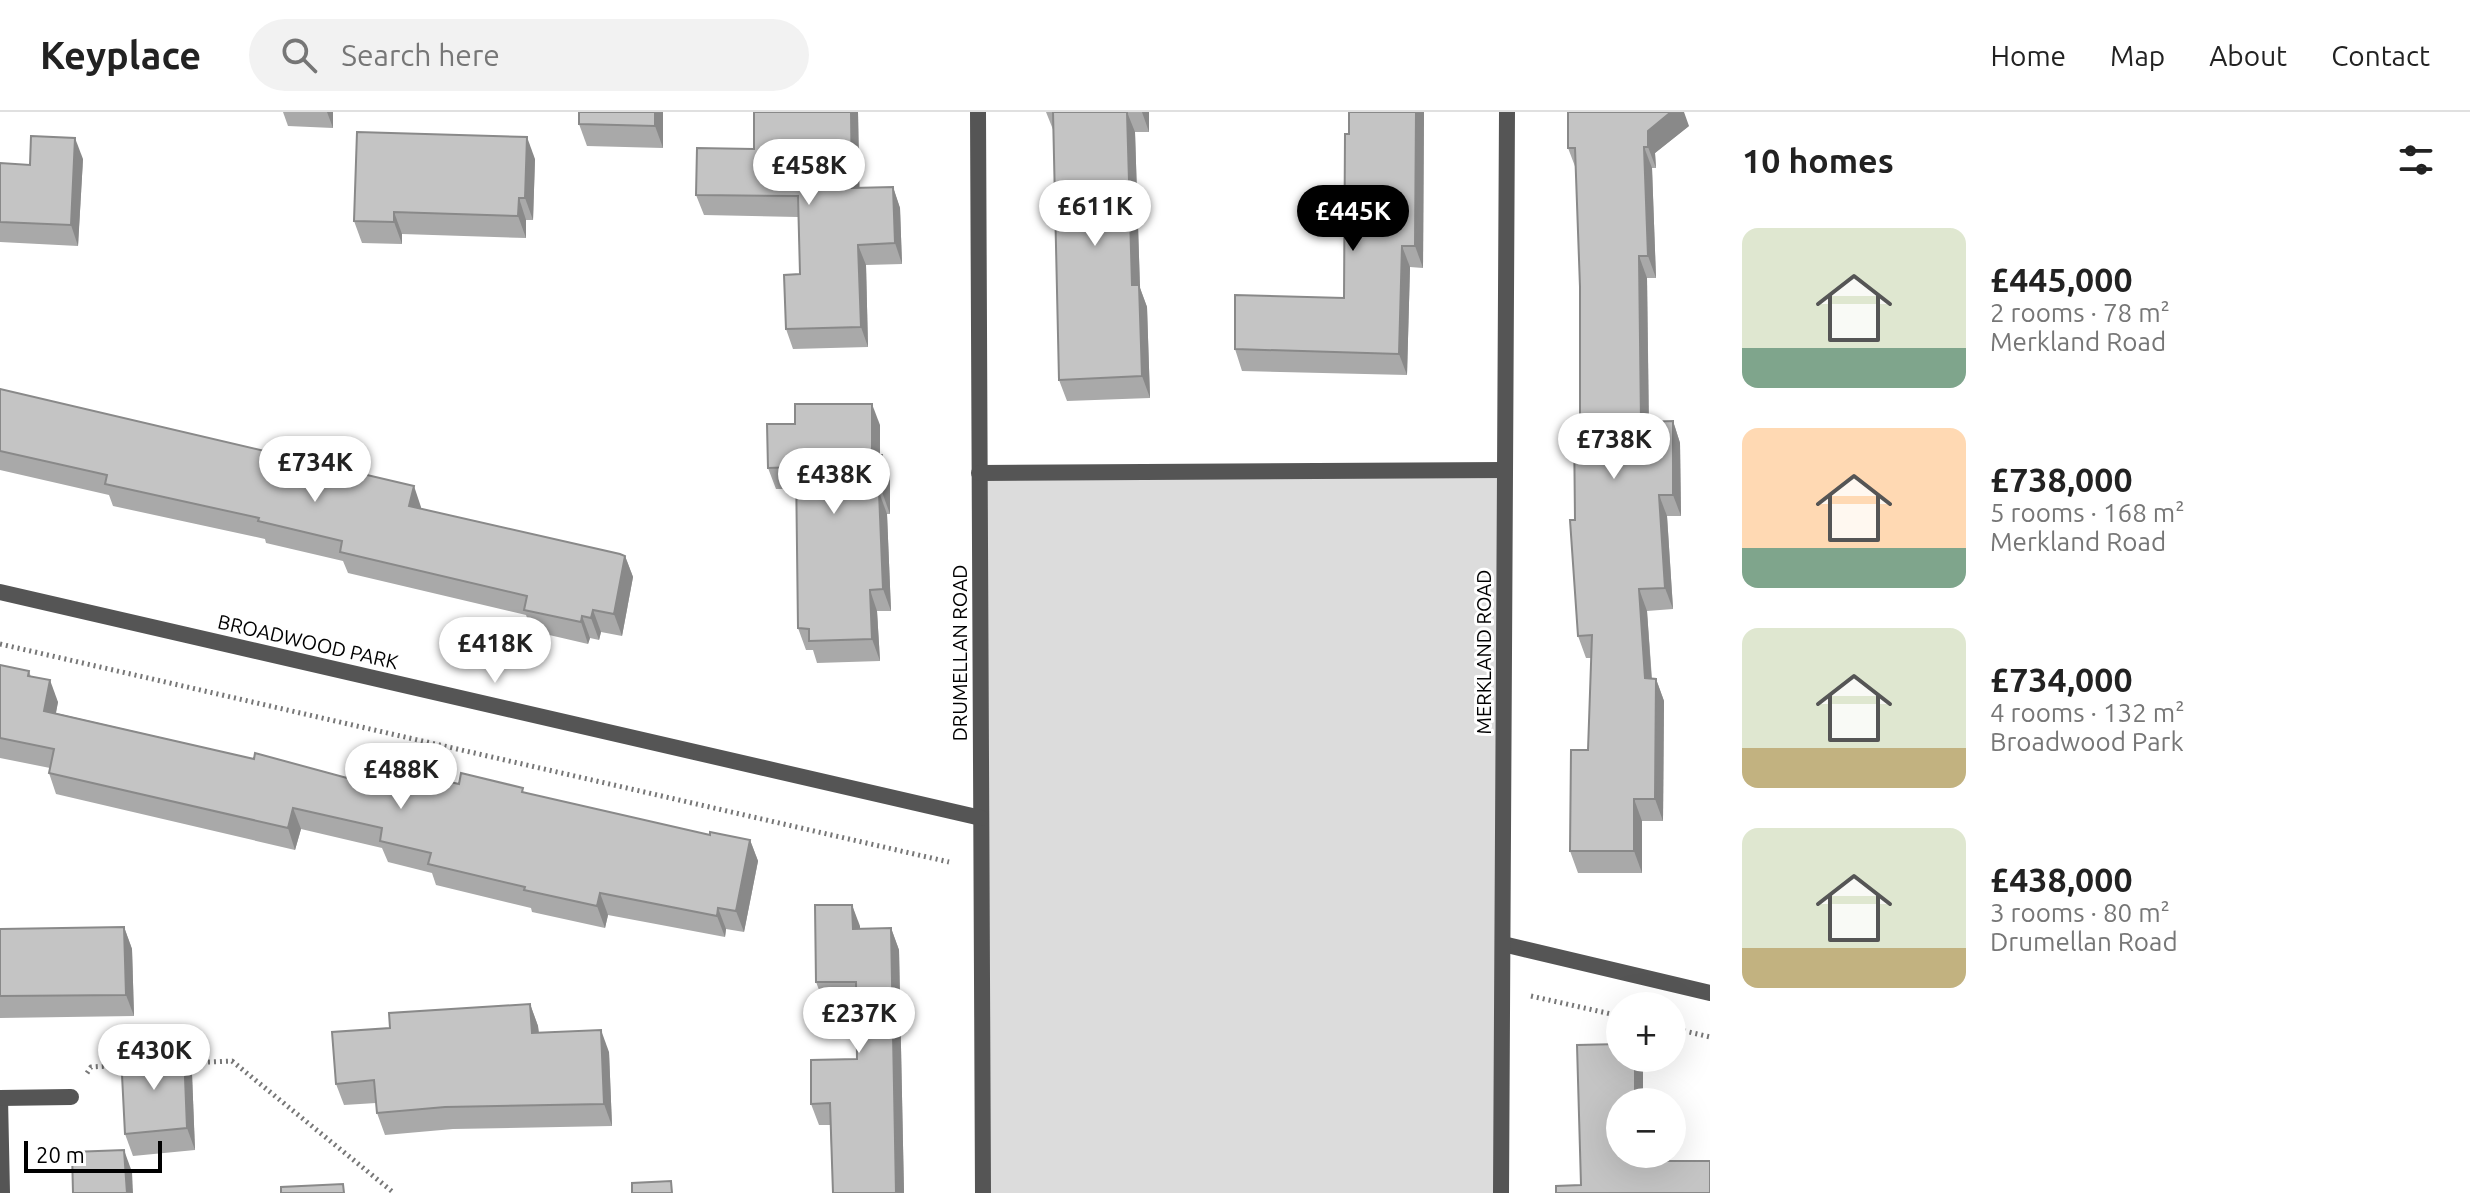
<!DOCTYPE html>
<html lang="en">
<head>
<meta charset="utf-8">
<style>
	:root { --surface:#fff; --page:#f2f2f2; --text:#222; --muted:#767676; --line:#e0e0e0; --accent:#000 }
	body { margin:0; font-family:Ubuntu,sans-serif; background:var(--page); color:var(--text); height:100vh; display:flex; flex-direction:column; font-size:30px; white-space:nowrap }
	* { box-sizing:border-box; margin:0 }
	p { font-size:26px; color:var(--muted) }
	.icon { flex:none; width:44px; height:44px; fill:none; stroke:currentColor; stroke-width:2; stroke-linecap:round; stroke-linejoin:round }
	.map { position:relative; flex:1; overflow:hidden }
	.panel { display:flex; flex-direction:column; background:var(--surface); width:760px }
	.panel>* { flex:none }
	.buttons { position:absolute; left:1606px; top:880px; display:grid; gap:16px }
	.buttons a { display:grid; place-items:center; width:80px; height:80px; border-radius:50%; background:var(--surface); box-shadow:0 8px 32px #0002; font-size:40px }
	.scale { position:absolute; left:24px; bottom:20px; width:138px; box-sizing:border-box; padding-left:8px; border:4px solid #000; border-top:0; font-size:22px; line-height:28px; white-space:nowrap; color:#000; -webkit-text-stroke:6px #fff; paint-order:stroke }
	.price { position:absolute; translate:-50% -68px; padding:0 18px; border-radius:28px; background:#fff; color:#222; font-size:26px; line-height:52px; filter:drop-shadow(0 2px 4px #0008) }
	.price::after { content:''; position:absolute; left:50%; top:48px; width:24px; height:18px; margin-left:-12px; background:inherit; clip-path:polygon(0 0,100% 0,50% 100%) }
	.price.selected { background:var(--accent); color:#fff }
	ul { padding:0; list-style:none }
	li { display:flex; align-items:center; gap:24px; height:200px; padding:0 32px }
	li span { display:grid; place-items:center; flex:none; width:224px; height:160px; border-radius:16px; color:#555 }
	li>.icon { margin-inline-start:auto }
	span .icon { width:96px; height:96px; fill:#fffc; stroke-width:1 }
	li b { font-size:34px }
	h2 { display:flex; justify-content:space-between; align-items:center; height:96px; padding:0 32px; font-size:34px }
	header { display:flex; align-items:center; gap:48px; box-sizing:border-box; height:112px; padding:0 40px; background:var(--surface); border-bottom:2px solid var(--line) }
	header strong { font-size:38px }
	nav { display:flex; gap:44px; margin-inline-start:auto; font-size:28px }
	.search { width:560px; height:72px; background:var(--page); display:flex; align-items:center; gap:20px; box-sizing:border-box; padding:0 28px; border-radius:44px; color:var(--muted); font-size:30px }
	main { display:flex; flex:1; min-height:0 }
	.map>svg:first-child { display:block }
</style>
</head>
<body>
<header>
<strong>Keyplace</strong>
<div class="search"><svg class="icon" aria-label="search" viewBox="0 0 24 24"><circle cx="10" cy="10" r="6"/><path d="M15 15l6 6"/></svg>Search here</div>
<nav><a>Home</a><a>Map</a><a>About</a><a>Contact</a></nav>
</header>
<main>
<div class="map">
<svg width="1710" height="1081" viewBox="0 0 1710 1081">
	<rect width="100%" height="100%" fill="#fff"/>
	<path fill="#dcdcdc" d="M 1505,358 L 1501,1081 L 983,1081 L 979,362 Z"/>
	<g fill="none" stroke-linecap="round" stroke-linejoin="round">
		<g stroke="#777" stroke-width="5" stroke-dasharray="2 4" stroke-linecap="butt">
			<path d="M 0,532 L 949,750"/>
			<path d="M 1531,884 L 1620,904"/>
			<path d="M 1672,916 L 1710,925"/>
			<path d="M 184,951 L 232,949 L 394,1081"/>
			<path d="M 87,961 L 91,955 L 126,953"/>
		</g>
		<g stroke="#555" stroke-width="16">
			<path d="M 978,0 L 983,1081"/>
			<path d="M 979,361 L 1505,358"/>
			<path d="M 0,480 L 981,706"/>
			<path d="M 1503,832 L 1710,881"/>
			<path d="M 0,986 L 2,1081"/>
			<path d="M 0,986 L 71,985"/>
			<path d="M 1501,1081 L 1507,0"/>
		</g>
	</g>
	<g fill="#a9a9a9">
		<path d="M 283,0 L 333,0 L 333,16 L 288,14 Z"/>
		<path d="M 579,0 L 663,0 L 663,36 L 587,34 L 579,12 Z"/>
		<path d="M 754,0 L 858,0 L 859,76 L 893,75 L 900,96 L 902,152 L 866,153 L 868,235 L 793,237 L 786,217 L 800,162 L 798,105 L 704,103 L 696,83 L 754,37 Z"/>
		<path d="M 1046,0 L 1149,0 L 1149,20 L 1135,20 L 1140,176 L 1147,195 L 1150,286 L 1067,289 L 1059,268 L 1054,20 Z"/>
		<path d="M 1349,0 L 1424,0 L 1423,156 L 1410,155 L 1407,263 L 1242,259 L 1235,237 L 1344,186 Z"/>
		<path d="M 1689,14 L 1655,41 L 1656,56 L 1652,56 L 1656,166 L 1647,166 L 1649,310 L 1673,309 L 1680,331 L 1681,404 L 1667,404 L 1673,497 L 1647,499 L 1652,567 L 1656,567 L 1664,589 L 1663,709 L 1642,709 L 1642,761 L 1578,761 L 1570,739 L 1588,638 L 1592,546 L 1586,546 L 1578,524 L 1575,408 L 1580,311 L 1580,175 L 1576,57 L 1568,36 Z"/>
		<path d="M 83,47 L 78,134 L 0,130 L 0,51 L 30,53 Z"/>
		<path d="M 535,47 L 533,108 L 526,108 L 526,126 L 402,122 L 402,132 L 362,131 L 354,109 Z"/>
		<path d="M 0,277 L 421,395 L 421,397 L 625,444 L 633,465 L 622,524 L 601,520 L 599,528 L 590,526 L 588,532 L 532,519 L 526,503 L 348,461 L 343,449 L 266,431 L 265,427 L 113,394 L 109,383 L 0,358 Z"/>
		<path d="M 880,313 L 880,343 L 890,365 L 890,402 L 887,402 L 891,499 L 877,499 L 880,549 L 817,551 L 813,538 L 806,538 L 798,516 L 797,377 L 776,377 L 768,356 Z"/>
		<path d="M 0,553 L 29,559 L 31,565 L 58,590 L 56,601 L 254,647 L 347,666 L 459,672 L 525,681 L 710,723 L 750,728 L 758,749 L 744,820 L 726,817 L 725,825 L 608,803 L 605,816 L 532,800 L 531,796 L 436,773 L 432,761 L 388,750 L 382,736 L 301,717 L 295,738 L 56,682 L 49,661 L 50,656 L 0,646 Z"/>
		<path d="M 815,793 L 852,793 L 860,817 L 891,816 L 899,838 L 904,1081 L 833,1081 L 830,1013 L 819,1013 L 811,992 L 811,948 L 857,947 L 856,891 L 824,891 L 816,870 Z"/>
		<path d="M 124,815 L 132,837 L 134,904 L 0,906 L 0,817 Z"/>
		<path d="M 530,892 L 538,914 L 539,920 L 609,940 L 612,1014 L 453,1017 L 385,1023 L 377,1001 L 376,991 L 344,993 L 336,972 L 390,916 Z"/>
		<path d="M 184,940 L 192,962 L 195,1038 L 133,1044 L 125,1022 Z"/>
	</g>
	<g fill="#898989">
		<path d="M 327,0 L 333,0 L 333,16 Z"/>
		<path d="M 655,0 L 663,0 L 663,36 L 655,14 Z"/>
		<path d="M 851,0 L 858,0 L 860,97 L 852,76 Z"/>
		<path d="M 1127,0 L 1135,20 L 1140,176 L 1147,195 L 1150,286 L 1142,264 L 1132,173 Z"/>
		<path d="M 1142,0 L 1149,0 L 1149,20 Z"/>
		<path d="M 1416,0 L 1424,0 L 1423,156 L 1415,134 Z"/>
		<path d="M 1671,0 L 1684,0 L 1689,14 L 1655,41 L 1656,56 L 1648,35 L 1648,19 Z"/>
		<path d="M 527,25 L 535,47 L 533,108 L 525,86 Z"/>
		<path d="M 75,26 L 83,47 L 78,134 L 71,113 Z"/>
		<path d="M 1644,35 L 1652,56 L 1656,166 L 1648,144 Z"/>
		<path d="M 893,75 L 900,96 L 902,152 L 895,131 Z"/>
		<path d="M 519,86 L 526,108 L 526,126 L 518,104 Z"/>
		<path d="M 394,100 L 402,122 L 402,132 L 394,110 Z"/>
		<path d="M 858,133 L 866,153 L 868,235 L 861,215 Z"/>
		<path d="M 1402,134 L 1410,155 L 1407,263 L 1399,242 Z"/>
		<path d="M 1639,144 L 1647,166 L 1649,332 L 1641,310 Z"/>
		<path d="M 872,292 L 880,313 L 880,365 L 872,343 Z"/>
		<path d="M 1673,309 L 1680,331 L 1681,404 L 1673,383 Z"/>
		<path d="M 882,343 L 890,365 L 890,402 L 882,380 Z"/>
		<path d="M 414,374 L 421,395 L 417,416 L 409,394 Z"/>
		<path d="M 879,380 L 887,402 L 891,499 L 883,477 Z"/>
		<path d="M 1659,383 L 1667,404 L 1673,497 L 1665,476 Z"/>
		<path d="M 625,444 L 633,465 L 622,524 L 614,502 Z"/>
		<path d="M 1639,477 L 1647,499 L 1653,588 L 1645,566 Z"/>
		<path d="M 870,478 L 877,499 L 880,549 L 872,527 Z"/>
		<path d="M 593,498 L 601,520 L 599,528 L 591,506 Z"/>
		<path d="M 582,504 L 590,526 L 588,532 L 581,510 Z"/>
		<path d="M 1656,567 L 1664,589 L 1663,709 L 1655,687 Z"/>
		<path d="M 50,568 L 58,590 L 52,620 L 44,599 Z"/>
		<path d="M 1634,687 L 1642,709 L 1642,761 L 1634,739 Z"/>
		<path d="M 293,696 L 301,717 L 295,738 L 288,716 Z"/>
		<path d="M 750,728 L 758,749 L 744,820 L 736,799 Z"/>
		<path d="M 600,781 L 608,803 L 605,816 L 597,794 Z"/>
		<path d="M 852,793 L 860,814 L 860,838 L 853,817 Z"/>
		<path d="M 718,796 L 726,817 L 725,825 L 717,804 Z"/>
		<path d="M 124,815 L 132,837 L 134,904 L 126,883 Z"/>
		<path d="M 891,816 L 899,838 L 904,1081 L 896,1081 Z"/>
		<path d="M 530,892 L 538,914 L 540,942 L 532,921 Z"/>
		<path d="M 601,918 L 609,940 L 612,1014 L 604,992 Z"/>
		<path d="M 184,940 L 192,962 L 195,1038 L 187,1016 Z"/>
		<path d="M 1635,946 L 1640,946 L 1643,953 L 1643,990 L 1635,990 Z"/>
		<path d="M 124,1038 L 132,1060 L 133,1081 L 127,1081 Z"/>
		<path d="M 1655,1042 L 1662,1042 L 1663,1071 L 1655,1049 Z"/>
	</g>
	<g fill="#c4c4c4" stroke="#898989" stroke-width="2">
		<path d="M 579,0 L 655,0 L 655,14 L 579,12 Z"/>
		<path d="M 754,0 L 851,0 L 852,76 L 893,75 L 895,131 L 858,133 L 861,215 L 786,217 L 784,163 L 800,162 L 798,84 L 696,83 L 697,36 L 754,37 Z"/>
		<path d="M 1053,0 L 1127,0 L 1132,173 L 1139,173 L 1142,264 L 1059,268 Z"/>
		<path d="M 1349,0 L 1416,0 L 1415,134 L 1402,134 L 1399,242 L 1235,237 L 1235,183 L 1344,186 L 1345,22 L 1349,22 Z"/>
		<path d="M 1568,0 L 1671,0 L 1648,19 L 1648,35 L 1644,35 L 1648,144 L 1639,144 L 1641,310 L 1673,309 L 1673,383 L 1659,383 L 1665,476 L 1639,477 L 1645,566 L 1656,567 L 1655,687 L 1634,687 L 1634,739 L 1570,739 L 1571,638 L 1588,638 L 1592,523 L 1578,524 L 1570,408 L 1575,408 L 1574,311 L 1580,311 L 1580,175 L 1575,36 L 1568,36 Z"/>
		<path d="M 357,20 L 527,25 L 525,86 L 519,86 L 518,104 L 394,100 L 394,110 L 354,109 Z"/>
		<path d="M 31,24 L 75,26 L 71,113 L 0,110 L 0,51 L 30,53 Z"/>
		<path d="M 0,277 L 414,374 L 409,394 L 620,442 L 625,444 L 614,502 L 593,498 L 591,506 L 582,504 L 581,510 L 524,498 L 527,484 L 340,440 L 342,429 L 258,409 L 259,406 L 105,372 L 107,363 L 0,339 Z"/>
		<path d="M 795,292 L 872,292 L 872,343 L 882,343 L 882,380 L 879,380 L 883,477 L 870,478 L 872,527 L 809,529 L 809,517 L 798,516 L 796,355 L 768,356 L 767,312 L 795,312 Z"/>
		<path d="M 0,553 L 29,559 L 28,564 L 50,568 L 44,599 L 254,647 L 255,641 L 347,666 L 351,648 L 459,672 L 461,661 L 523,676 L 522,680 L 710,723 L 710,720 L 750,728 L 736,799 L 718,796 L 717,804 L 600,781 L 597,794 L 524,778 L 525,775 L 428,752 L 431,741 L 380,729 L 382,716 L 293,696 L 288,716 L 49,661 L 54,637 L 0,626 Z"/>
		<path d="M 815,793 L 852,793 L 853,817 L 891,816 L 896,1081 L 833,1081 L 830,991 L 811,992 L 811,948 L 857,947 L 856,870 L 816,870 Z"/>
		<path d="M 124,815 L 126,883 L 0,884 L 0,817 Z"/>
		<path d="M 530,892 L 532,921 L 601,918 L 604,992 L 445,995 L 377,1001 L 374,968 L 336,972 L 332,920 L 390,916 L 389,901 Z"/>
		<path d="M 1620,932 L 1620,946 L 1635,946 L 1635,990 L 1620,990 L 1620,1042 L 1655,1042 L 1655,1049 L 1710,1049 L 1710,1081 L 1556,1081 L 1556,1074 L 1581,1073 L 1577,933 Z"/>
		<path d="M 184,940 L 187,1016 L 125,1022 L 121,943 Z"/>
		<path d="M 124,1038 L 127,1081 L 73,1081 L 72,1040 Z"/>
		<path d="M 671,1069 L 672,1081 L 632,1081 L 632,1071 Z"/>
		<path d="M 343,1072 L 344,1081 L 281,1081 L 281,1075 Z"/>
	</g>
	<g text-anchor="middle" stroke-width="6" stroke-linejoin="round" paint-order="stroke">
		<g font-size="20" fill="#000" stroke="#fff">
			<text transform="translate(308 530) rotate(13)" y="7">BROADWOOD PARK</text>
			<text transform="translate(1484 540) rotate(-90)" y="7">MERKLAND ROAD</text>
			<text transform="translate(960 541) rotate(-90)" y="7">DRUMELLAN ROAD</text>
		</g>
	</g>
</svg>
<div class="buttons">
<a>+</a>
<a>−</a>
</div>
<div class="scale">20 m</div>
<b class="price" style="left:809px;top:95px">£458K</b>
<b class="price" style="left:1095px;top:136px">£611K</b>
<b class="price selected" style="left:1353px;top:141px">£445K</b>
<b class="price" style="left:1614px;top:369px">£738K</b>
<b class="price" style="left:315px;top:392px">£734K</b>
<b class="price" style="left:834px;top:404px">£438K</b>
<b class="price" style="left:495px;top:573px">£418K</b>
<b class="price" style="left:401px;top:699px">£488K</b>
<b class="price" style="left:859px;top:943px">£237K</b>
<b class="price" style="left:154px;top:980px">£430K</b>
</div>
<section class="panel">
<h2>10 homes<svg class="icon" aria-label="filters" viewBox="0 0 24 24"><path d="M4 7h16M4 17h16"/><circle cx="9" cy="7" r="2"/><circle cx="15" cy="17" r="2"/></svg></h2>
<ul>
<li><span style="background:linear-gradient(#dfe7d0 75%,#7fa58c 0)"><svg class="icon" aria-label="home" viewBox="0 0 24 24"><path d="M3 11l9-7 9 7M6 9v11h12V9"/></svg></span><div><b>£445,000</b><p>2 rooms · 78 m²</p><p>Merkland Road</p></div></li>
<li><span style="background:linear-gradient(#ffd9b3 75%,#7fa58c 0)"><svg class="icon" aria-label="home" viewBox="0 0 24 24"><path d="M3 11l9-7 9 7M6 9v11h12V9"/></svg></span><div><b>£738,000</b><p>5 rooms · 168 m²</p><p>Merkland Road</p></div></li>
<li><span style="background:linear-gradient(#dfe7d0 75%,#c2b280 0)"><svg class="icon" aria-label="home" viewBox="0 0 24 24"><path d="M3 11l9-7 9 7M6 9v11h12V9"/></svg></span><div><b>£734,000</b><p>4 rooms · 132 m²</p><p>Broadwood Park</p></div></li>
<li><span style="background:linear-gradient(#dfe7d0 75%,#c2b280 0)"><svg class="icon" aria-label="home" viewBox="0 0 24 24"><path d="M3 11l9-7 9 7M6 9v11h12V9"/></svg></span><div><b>£438,000</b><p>3 rooms · 80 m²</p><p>Drumellan Road</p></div></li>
</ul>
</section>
</main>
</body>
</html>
